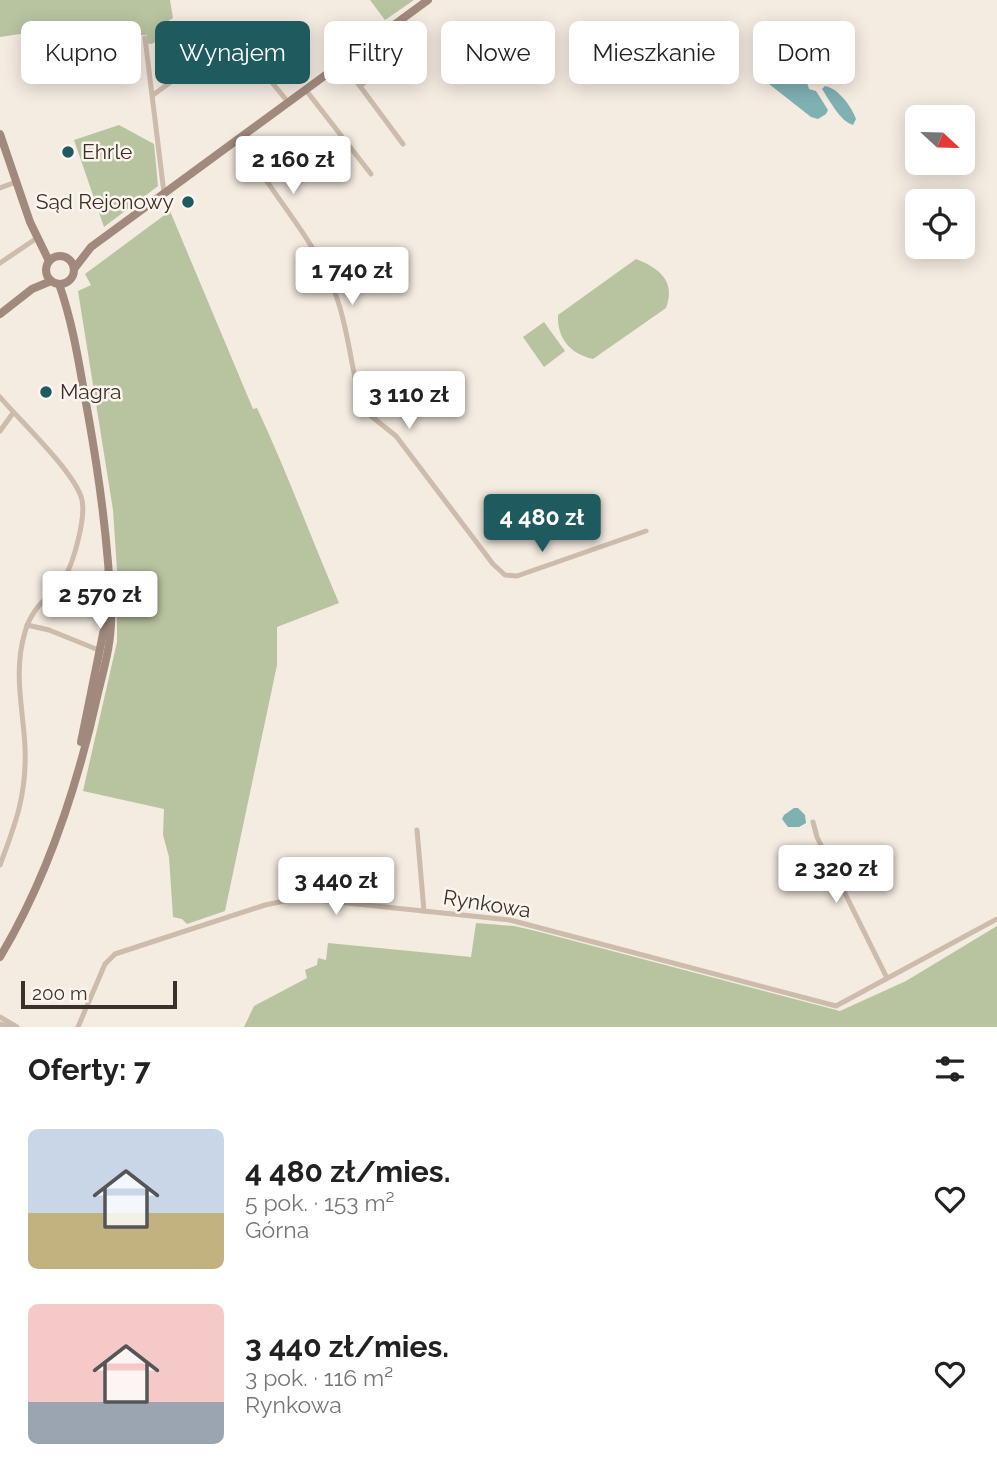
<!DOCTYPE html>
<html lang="pl">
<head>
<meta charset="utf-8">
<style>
	:root { --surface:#fff; --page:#f6f6f6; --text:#222; --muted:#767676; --accent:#1f5a5e }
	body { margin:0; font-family:Raleway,sans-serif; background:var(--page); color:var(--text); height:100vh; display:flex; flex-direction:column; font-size:26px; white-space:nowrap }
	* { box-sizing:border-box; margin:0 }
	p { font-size:23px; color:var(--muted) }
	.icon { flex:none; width:38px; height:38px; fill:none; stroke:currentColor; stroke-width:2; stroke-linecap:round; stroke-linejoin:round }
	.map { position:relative; height:1027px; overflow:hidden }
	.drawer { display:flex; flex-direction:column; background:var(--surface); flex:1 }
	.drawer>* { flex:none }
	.banner { position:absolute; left:21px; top:21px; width:956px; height:63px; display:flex; gap:14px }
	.needle { width:46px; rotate:112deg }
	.fabs { position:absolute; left:905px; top:105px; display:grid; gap:14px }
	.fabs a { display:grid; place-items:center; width:70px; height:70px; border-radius:10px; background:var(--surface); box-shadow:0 4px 18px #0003; font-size:35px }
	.scale { position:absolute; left:21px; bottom:18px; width:156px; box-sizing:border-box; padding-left:7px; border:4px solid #3b302b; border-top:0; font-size:19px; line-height:24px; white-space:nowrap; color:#3b302b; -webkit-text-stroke:5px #fbf5ee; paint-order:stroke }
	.price { position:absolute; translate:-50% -60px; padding:0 16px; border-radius:7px; background:#fff; color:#222; font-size:23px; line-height:46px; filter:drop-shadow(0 2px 4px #0008) }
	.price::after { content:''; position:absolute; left:50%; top:42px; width:21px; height:16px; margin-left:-10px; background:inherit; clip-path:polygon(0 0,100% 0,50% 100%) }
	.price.active { background:var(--accent); color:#fff }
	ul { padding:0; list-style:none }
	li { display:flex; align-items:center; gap:21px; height:175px; padding:0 28px }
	li span { display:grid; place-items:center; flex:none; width:196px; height:140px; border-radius:10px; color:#555 }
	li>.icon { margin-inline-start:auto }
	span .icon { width:84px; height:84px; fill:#fffc; stroke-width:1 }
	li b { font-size:30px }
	h2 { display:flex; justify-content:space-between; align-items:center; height:84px; padding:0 28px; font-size:30px }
	.tag { padding:0 24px; border-radius:10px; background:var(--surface); box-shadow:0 4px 18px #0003; font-size:24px; line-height:63px }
	.tag.active { background:var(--accent); color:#fff }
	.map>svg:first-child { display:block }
</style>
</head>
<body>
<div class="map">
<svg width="997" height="1027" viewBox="0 0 997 1027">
	<rect width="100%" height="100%" fill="#f4ebe1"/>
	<g fill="#b8c4a0">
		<path d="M 0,0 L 170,0 L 173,18 L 162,25 L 165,38 L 151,44 L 146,43 L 147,35 L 140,35 L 139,30 L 96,37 L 93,23 L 0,37 Z"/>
		<path d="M 370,0 L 414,0 L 385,20 Z"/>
		<path d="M 119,125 L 154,144 L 158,186 L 104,227 L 74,140 Z"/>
		<path d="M 170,211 L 253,409 L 257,408 C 287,472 311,538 339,603 L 277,627 L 277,665 L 225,911 L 187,924 L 182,919 L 173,917 L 169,857 L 163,835 L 164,809 L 83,791 L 117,642 L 117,570 L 113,510 L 78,291 L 91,285 L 85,274 Z"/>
		<path d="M 636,259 C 659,268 676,281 666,308 L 593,359 C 570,354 557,338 558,315 Z"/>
		<path d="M 544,322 L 565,351 L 544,367 L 523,337 Z"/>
		<path d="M 476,923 L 514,926 L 536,931 L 840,1011 L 906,981 L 997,926 L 997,1027 L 244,1027 L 254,1006 L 307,978 L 305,970 L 317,965 L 318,958 L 326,960 L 328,943 L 471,957 Z"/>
	</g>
	<g fill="#7fb0b2">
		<path d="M 784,63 L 793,68 L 791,76 L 793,80 L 805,76 L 809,89 L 816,91 L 828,110 L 826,114 L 818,119 L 811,117 L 769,84 L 767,75 L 773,68 Z"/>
		<path d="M 825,86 C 838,88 852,107 856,119 L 853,125 C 840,121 830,101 822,89 Z"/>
		<path d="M 794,808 L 798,808 L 805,815 L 806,823 L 799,827 L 788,827 L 782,819 L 784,815 Z"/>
	</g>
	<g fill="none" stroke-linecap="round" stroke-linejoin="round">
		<g stroke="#cdbbac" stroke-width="5">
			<path d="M 145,38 L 164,193"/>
			<path d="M 342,62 L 403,144"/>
			<path d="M 360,86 L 404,52 L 419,72"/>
			<path d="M 305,89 L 371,174"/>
			<path d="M 153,95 L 234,36 L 288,102"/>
			<path d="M 239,138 C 266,186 305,228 329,278 C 346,314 350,359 359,397 L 371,416 L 396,436 L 493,564 L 505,575 L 517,576 L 646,531"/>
			<path d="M 0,188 L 16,182"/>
			<path d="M 0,263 L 37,238"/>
			<path d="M 0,397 C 20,421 76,473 82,500 C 86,518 73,567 62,581 C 47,599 32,607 25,632 C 13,672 23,707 25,747 C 27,793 16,823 0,865"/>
			<path d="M 0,431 L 13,413"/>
			<path d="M 27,625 L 49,630 L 101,651"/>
			<path d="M 813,822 L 817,837 L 887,978"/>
			<path d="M 417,830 L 424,911"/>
			<path d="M 0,1017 L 17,1027"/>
			<path d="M 0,1024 L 11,1027"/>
			<path d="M 78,1027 L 105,964 L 115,954 L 265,905 L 299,898 L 510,920 L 836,1006 L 997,919"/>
		</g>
		<g stroke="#a18a7d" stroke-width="8">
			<path d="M 0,134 L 30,222 L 49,261"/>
			<circle cx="60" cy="270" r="14"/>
			<path d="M 74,269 L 91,247 L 428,0"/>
			<path d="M 0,314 L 32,289 L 51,281"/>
			<path d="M 81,742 L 107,614"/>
			<path d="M 0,957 C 48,877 78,784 98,693 C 104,668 112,641 111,615 C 109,546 100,481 88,414 C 80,371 74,326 59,284"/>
		</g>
	</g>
	<g fill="#1f5a5e" stroke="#fbf5ee" stroke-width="2.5">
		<circle cx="68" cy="152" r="7"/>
		<circle cx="188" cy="202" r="7"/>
		<circle cx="46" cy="392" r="7"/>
	</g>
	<g text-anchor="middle" stroke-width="5" stroke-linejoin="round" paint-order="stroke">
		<g font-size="21" fill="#3b302b" stroke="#fbf5ee" text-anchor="start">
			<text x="82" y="159">Ehrle</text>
			<text x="174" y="209" text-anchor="end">Sąd Rejonowy</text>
			<text x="60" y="399">Magra</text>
		</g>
		<g font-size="21" fill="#3b302b" stroke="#fbf5ee">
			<text transform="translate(487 904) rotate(9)" y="7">Rynkowa</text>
		</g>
	</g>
</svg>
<div class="fabs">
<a><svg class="needle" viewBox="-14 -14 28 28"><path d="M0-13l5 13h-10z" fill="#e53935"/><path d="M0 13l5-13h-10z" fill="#767676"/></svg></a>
<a><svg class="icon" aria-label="locate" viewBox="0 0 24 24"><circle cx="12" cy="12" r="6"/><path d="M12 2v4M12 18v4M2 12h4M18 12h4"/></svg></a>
</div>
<div class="scale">200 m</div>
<b class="price" style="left:293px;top:196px">2 160 zł</b>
<b class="price" style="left:352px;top:307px">1 740 zł</b>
<b class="price" style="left:409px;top:431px">3 110 zł</b>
<b class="price active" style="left:542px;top:554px">4 480 zł</b>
<b class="price" style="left:100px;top:631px">2 570 zł</b>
<b class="price" style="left:836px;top:905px">2 320 zł</b>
<b class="price" style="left:336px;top:917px">3 440 zł</b>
<div class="banner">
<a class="tag">Kupno</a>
<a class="tag active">Wynajem</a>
<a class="tag">Filtry</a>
<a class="tag">Nowe</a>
<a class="tag">Mieszkanie</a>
<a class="tag">Dom</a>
</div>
</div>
<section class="drawer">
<h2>Oferty: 7<svg class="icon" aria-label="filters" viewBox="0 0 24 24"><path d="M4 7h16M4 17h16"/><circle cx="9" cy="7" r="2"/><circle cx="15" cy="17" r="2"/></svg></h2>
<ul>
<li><span style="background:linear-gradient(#c9d6e8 60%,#c2b280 0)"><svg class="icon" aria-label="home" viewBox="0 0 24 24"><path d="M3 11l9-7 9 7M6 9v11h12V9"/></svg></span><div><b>4 480 zł/mies.</b><p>5 pok. · 153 m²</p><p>Górna</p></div><svg class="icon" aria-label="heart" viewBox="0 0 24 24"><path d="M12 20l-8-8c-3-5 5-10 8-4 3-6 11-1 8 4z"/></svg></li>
<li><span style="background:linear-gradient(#f6c9c9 70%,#9aa5b1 0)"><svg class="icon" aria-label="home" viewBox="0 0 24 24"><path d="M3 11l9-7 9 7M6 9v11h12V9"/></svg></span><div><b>3 440 zł/mies.</b><p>3 pok. · 116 m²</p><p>Rynkowa</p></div><svg class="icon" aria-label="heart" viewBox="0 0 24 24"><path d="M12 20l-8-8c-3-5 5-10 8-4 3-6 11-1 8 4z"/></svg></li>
</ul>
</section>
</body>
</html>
